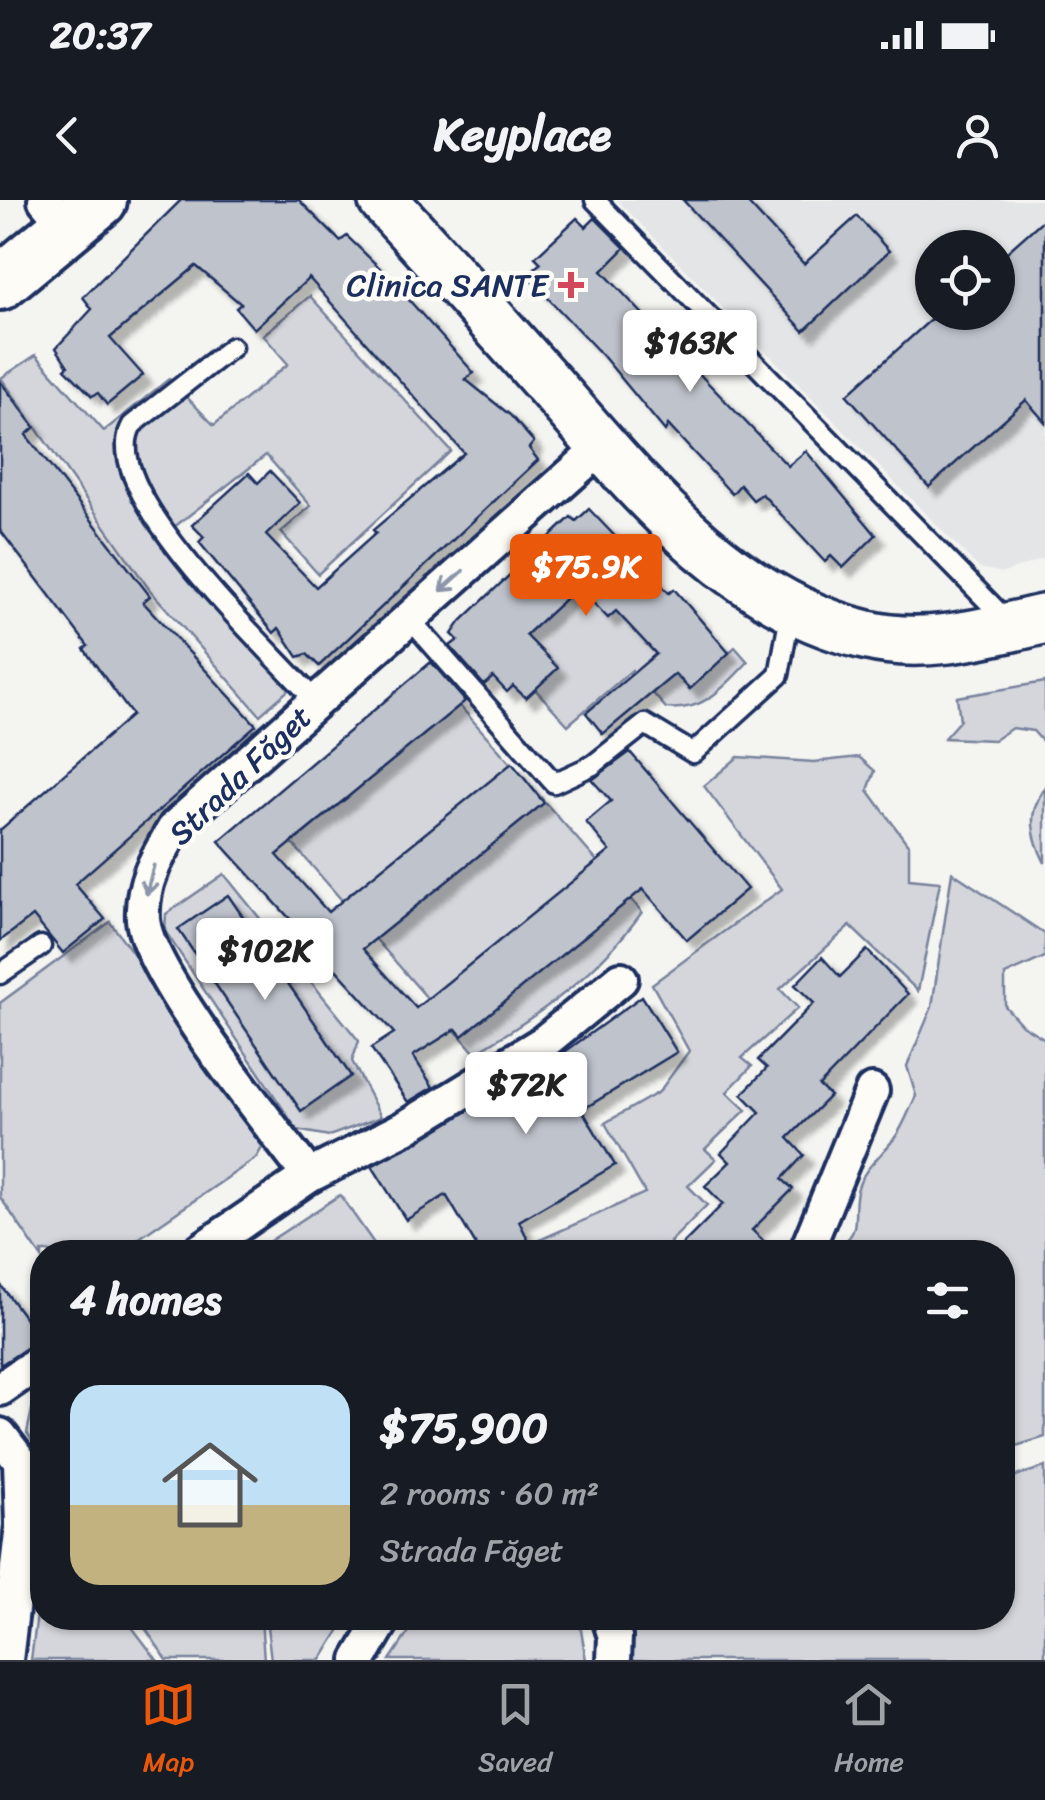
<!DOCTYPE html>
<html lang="en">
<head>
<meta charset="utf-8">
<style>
	:root { --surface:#171b24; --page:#242831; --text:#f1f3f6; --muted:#9ea1a6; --line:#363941; --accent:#ea580c }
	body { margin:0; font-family:Sriracha,sans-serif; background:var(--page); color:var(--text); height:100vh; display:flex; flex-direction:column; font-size:38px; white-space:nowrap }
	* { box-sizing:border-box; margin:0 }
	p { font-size:32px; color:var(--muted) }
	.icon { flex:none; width:55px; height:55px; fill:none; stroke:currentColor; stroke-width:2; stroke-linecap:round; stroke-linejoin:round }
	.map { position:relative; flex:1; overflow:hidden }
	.sheet { position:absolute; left:30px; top:1040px; width:985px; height:390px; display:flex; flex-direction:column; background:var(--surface); border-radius:40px; box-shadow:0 2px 8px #0004 }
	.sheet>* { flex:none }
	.tools { position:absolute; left:915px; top:30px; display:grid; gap:20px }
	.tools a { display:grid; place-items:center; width:100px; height:100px; border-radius:50%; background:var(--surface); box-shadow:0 2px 8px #0004; font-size:50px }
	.price { position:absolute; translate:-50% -85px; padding:0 22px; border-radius:10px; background:#fff; color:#222; font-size:32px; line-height:65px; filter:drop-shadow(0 2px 5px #0008) }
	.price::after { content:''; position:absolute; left:50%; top:60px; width:30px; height:22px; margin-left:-15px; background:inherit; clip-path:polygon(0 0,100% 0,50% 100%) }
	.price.selected { background:var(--accent); color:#fff }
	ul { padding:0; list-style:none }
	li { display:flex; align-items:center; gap:30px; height:250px; padding:0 40px }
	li+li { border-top:2px solid var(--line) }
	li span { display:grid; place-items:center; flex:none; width:280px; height:200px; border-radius:30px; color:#555 }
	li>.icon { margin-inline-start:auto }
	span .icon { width:120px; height:120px; fill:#fffc; stroke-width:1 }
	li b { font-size:42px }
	h2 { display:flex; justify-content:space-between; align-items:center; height:120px; padding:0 40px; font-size:42px }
	.status { display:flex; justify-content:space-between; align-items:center; height:70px; padding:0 50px; background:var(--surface); direction:ltr }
	.status svg { height:28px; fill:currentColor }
	header { display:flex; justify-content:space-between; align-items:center; height:130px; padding:0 40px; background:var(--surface); font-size:45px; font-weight:700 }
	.dock { display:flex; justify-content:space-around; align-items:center; height:140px; border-top:2px solid var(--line); background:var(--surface); font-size:28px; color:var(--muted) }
	.dock a { display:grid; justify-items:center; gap:5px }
	.dock .selected { color:var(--accent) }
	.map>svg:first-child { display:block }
</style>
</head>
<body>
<div class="status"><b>20:37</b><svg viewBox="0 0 49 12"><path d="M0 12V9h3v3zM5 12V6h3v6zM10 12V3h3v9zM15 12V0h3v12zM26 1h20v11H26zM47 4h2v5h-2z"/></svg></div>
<header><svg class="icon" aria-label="back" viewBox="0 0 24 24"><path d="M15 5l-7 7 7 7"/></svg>Keyplace<svg class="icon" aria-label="person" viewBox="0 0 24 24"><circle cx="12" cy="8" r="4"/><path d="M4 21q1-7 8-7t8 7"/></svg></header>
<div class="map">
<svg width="1045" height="1460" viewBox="0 0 1045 1460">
	<defs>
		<filter id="shadow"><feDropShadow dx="9" dy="9" stdDeviation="2.5" flood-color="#0004"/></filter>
	</defs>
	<rect width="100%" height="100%" fill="#f4f4f1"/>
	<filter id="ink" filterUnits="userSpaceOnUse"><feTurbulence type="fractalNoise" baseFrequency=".01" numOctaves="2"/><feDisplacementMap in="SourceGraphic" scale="20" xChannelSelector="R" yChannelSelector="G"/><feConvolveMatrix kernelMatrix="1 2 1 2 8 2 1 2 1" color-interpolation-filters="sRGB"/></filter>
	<g filter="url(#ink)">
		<path fill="#e4e5e6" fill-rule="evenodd" d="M 617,0 L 1045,0 L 1045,358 L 1003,373 L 979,368 ZM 932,48 L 998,48 L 998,112 L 932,112 Z"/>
		<g fill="#d4d6db" stroke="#78829c" stroke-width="2.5">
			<path d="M 310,96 L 451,251 L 318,374 L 281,332 L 311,306 L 266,255 L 173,328 L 197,355 L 182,368 L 292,487 L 260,515 L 149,389 L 1,178 L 36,155 L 104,231 L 169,179 L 214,225 L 288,164 L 263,135 Z"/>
			<path d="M 580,384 L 608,418 L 616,411 L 689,489 L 735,447 L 748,462 C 723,488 704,512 666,508 L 632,470 L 568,525 L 535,489 L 557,468 L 526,435 Z"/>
			<path d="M 1045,482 L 1045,544 L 1033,531 L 1012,528 L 994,540 L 944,538 L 960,520 L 957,497 Z"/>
			<path d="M 459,505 L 642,712 C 597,775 541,814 475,853 L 292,643 Z"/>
			<path d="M 738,557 L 814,562 L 859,557 L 875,571 L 868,590 L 909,646 L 909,679 L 940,682 L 918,791 L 850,726 L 780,789 L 798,808 L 742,858 L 752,866 L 727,892 L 746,910 L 705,949 L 716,959 L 688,986 L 707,1005 L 670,1042 L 679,1052 L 513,1052 L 645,993 L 605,923 L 659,892 L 689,851 L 652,784 L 782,689 L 704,586 Z"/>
			<path d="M 1045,588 L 1045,663 C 1032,637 1026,613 1045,588 Z"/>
			<path d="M 952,672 L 1045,734 L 1045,757 L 1005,775 L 1005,806 L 1022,825 L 1045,839 L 1045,1237 L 1003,1250 L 1002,1052 L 831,1052 C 865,1031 851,1023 857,991 C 863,966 886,953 898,933 C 905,922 910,908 916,896 L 907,866 L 932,807 Z"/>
			<path d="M 224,674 L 359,841 L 352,861 L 381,917 L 329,936 L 297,930 L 165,731 L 166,714 Z"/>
			<path d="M 110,722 L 263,929 L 265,943 L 256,958 L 119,1052 L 42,1052 L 42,1058 L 0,997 L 0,803 Z"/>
			<path d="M 340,995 L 380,1052 L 253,1052 Z"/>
			<path d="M 42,1191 L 42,1256 L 27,1233 L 35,1196 Z"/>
			<path d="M 1045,1267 L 1045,1460 L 631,1460 L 633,1418 L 1002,1418 L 1003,1280 Z"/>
			<path d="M 42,1376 L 42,1418 L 125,1418 L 157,1460 L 31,1460 Z"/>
			<path d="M 138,1418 L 261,1418 L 264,1460 L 167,1460 Z"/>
			<path d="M 266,1418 L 347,1418 L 321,1460 L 271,1460 Z"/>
			<path d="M 418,1418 L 579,1418 L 586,1460 L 390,1460 Z"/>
		</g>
		<g fill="#bfc3cc" stroke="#1b2f5e" stroke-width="2.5" filter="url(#shadow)">
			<path d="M 181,0 L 299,0 L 340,41 L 347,36 L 384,72 L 474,173 L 465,179 L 510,215 L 534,242 L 529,248 L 538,260 L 319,466 L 307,454 L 298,457 L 279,428 L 274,433 L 199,342 L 204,337 L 192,325 L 249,273 L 258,283 L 270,271 L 300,303 L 266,335 L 316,387 L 376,333 L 373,330 L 464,253 L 309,78 L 254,129 L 236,108 L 241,104 L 196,66 L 110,138 L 143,175 L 107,205 L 98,193 L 92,196 L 65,169 L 68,166 L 56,148 L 92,109 L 83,97 Z"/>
			<path d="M 683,0 L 745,0 L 804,64 L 857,16 L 889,51 L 804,131 Z"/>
			<path d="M 577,18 L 586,27 L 595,18 L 625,48 L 602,71 L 710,185 L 788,266 L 806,251 L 876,335 L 843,368 L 831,356 L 825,362 L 762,294 L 753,300 L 740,285 L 732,294 L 668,225 L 665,231 L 603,156 L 526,75 L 541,63 L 535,57 Z"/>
			<path d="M 1045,18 L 1045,222 L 1026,200 L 929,287 L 847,195 L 939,112 L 998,112 L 998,60 Z"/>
			<path d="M 0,181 L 35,227 L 26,235 L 150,396 L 143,402 L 256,525 L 75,684 L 105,719 L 63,753 L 33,716 L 0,741 L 0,630 L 132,515 L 84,449 L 88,446 L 0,330 Z"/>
			<path d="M 589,309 L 669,393 L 674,389 L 729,453 L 690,489 L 675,474 L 603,534 L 586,513 L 656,454 L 616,411 L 608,418 L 578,387 L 526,435 L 558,468 L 526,498 L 513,486 L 507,492 L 493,477 L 484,485 L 450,446 L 458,440 L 452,434 L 461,421 L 571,317 L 576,321 Z"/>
			<path d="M 431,462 L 465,501 L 277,655 L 328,712 L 512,563 L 544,603 L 363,749 L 416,808 L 610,651 L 586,622 L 611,601 L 592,580 L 630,552 L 747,689 L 687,740 L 643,689 L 462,836 L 456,829 L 413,856 L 433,887 L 408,902 L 371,848 L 394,833 L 219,641 Z"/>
			<path d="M 228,695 L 351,876 L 301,911 L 178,729 Z"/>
			<path d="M 867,750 L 908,794 L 819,886 L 830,896 L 788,938 L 804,955 L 782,979 L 793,989 L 752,1030 L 775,1052 L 675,1052 L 723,1004 L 705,986 L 730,962 L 721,953 L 760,912 L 742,894 L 767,868 L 758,860 L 814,803 L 795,785 L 822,757 L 840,777 Z"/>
			<path d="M 642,796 L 677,852 L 582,910 L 615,965 L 519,1021 L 534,1052 L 480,1052 L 446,995 L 406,1020 L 372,966 L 555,859 Z"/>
			<path d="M 0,1084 L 41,1140 L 0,1165 Z"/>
		</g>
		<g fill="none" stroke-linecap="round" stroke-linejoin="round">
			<defs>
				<g id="service">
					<path d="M 595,0 L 1009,423"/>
					<path d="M 232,147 L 132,225 C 94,290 274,452 316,502"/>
					<path d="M 409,418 L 554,583 L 593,565 L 645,524 L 693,553 L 779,475 L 791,409"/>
					<path d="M 0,774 L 41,746"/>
				</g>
				<g id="minor">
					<path d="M 45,0 L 69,28"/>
					<path d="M 309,976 C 271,926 147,773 143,719 C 141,683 157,657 175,627 L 603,246"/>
					<path d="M 198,1052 L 309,976 L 406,927 L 544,842 L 621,779"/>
					<path d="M 806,1052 L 872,891"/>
					<path d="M 0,1189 L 42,1160"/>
					<path d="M 0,1235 L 20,1261 L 22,1325 L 6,1460"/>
					<path d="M 609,1418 L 615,1437 L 614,1460"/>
					<path d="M 359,1460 L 384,1418"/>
				</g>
				<path id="secondary" d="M 383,0 C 438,60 492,120 545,180 C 635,283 727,402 866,435 C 925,450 987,432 1045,419"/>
				<path id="primary" d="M 0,83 L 100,0"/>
			</defs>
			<use href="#service" stroke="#1b2f5e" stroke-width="25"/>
			<use href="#minor" stroke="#1b2f5e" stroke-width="40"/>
			<use href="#secondary" stroke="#1b2f5e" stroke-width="55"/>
			<use href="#primary" stroke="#1b2f5e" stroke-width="60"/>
			<use href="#service" stroke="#fdfcf7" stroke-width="18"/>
			<use href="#minor" stroke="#fdfcf7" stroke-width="32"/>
			<use href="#secondary" stroke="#fdfcf7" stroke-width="48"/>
			<use href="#primary" stroke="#fdfcf7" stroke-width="52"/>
		</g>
		<defs><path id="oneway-shaft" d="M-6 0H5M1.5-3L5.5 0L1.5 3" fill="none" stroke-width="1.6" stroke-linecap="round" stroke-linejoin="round" transform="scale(2.5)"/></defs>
		<g stroke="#8c96aa">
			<use href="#oneway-shaft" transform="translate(452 381) rotate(138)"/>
			<use href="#oneway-shaft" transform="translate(150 680) rotate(104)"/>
		</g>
	</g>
	<path fill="#d1495b" stroke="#fdfcf7" stroke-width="4" d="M566 70h10v10h10v10h-10v10h-10v-10h-10v-10h10z"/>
	<g text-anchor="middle" stroke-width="9" stroke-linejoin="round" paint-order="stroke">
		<g font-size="32" fill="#1b2f5e" stroke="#fdfcf7" text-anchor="end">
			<text x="548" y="96">Clinica SANTE</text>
		</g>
		<g font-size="32" fill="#1b2f5e" stroke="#fdfcf7">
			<text transform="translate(240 575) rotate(-44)" y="11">Strada Făget</text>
		</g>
	</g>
</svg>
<div class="tools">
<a><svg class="icon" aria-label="locate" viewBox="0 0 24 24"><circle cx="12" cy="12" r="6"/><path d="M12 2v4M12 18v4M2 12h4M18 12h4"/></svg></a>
</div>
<b class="price" style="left:690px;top:195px">$163K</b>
<b class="price selected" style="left:586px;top:419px">$75.9K</b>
<b class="price" style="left:265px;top:803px">$102K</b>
<b class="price" style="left:526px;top:937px">$72K</b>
<section class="sheet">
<h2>4 homes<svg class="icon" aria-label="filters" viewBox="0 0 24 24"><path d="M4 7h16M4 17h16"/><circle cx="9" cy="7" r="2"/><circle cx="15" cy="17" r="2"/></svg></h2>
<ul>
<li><span style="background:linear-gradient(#bfe0f5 60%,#c2b280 0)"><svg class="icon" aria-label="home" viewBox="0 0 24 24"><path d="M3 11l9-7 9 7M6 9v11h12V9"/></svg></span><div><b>$75,900</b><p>2 rooms · 60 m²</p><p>Strada Făget</p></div></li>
</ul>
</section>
</div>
<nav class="dock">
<a class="selected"><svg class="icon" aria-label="map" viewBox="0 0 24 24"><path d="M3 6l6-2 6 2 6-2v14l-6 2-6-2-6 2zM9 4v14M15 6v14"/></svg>Map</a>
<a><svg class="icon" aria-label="saved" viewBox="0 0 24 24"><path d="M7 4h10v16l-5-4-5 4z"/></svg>Saved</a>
<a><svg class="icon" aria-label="home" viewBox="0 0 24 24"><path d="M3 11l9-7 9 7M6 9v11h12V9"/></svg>Home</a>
</nav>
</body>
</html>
